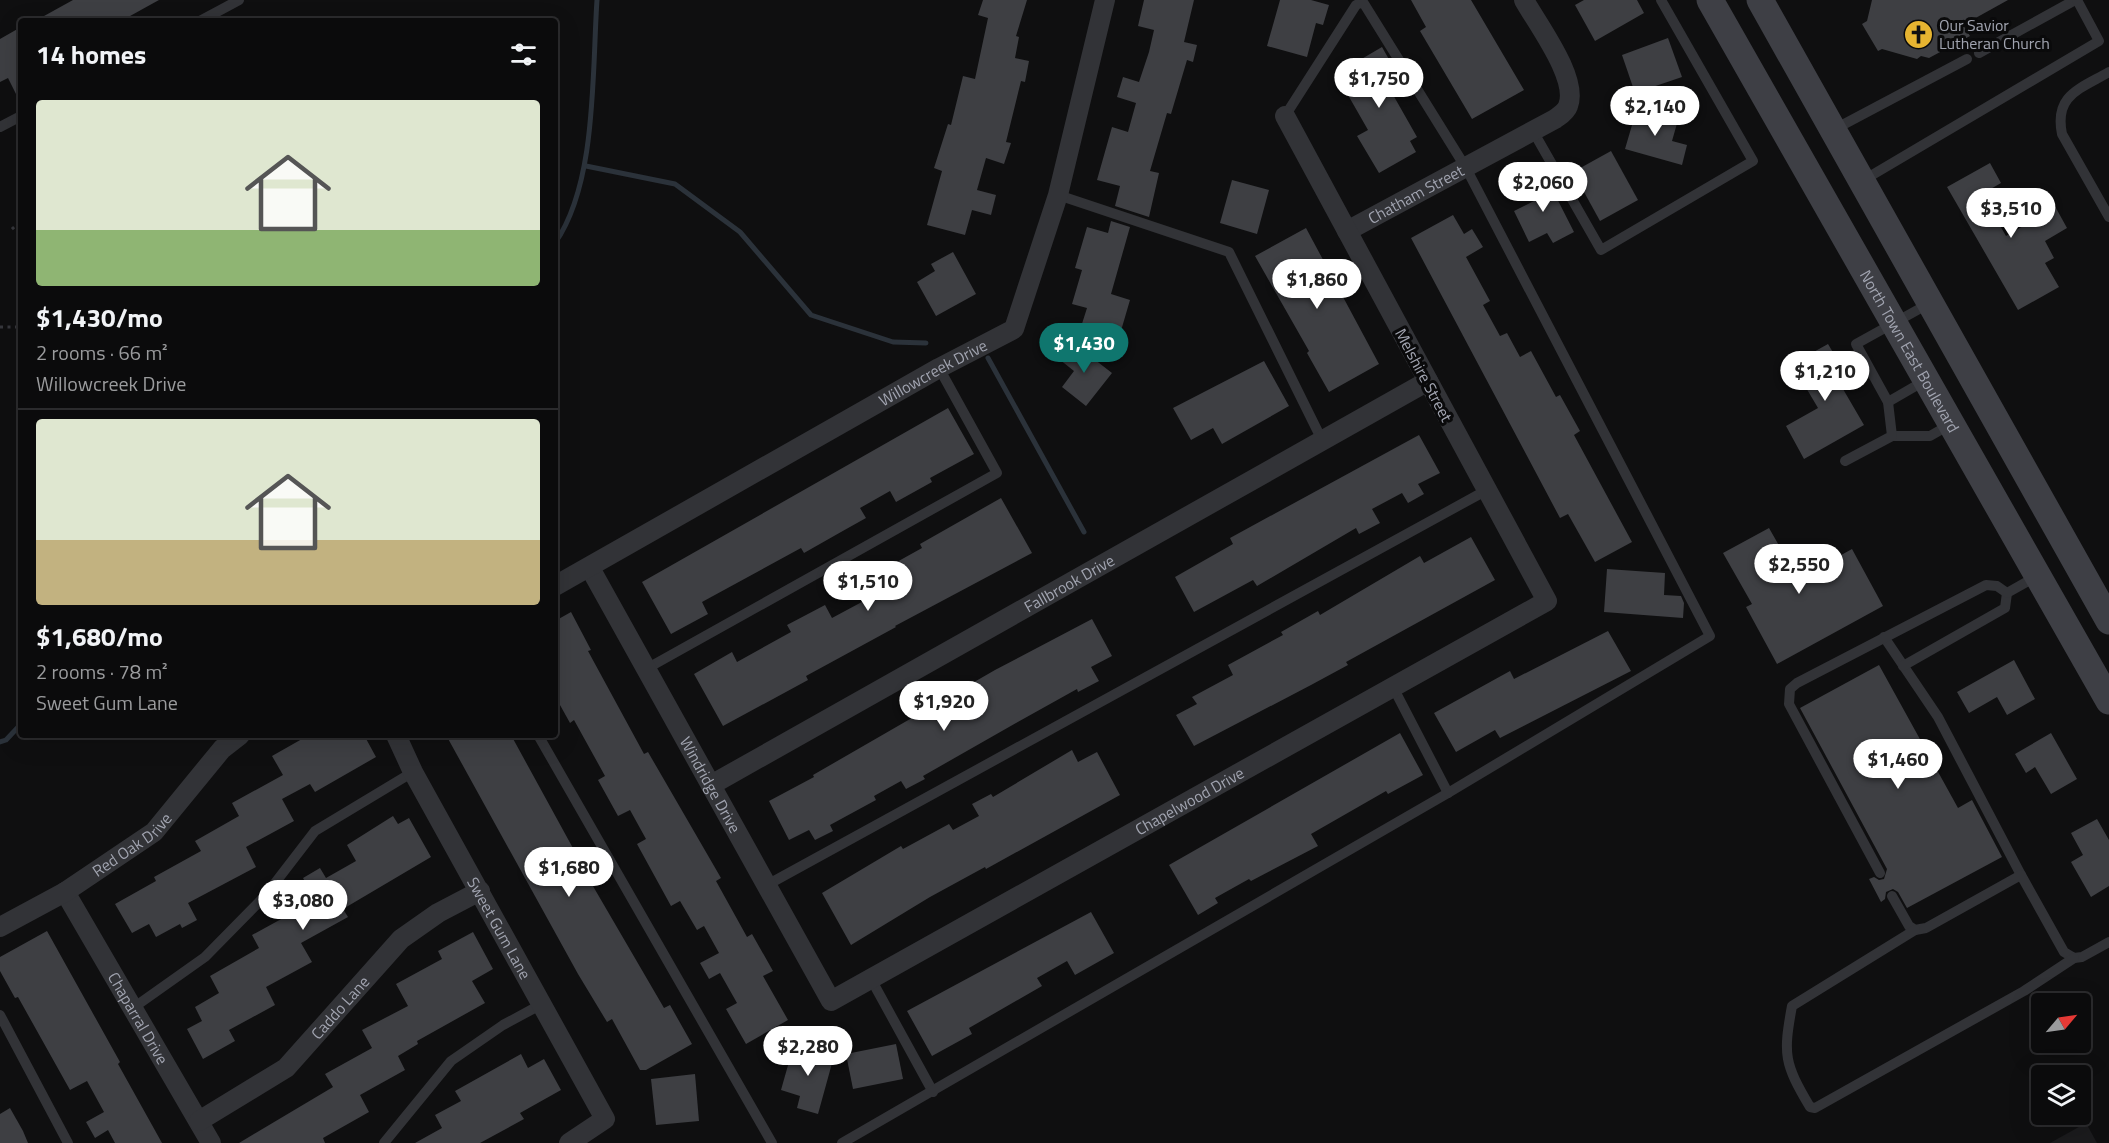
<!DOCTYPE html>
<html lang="en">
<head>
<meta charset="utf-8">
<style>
	:root { --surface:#0b0b0c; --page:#141415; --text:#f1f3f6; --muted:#9a9b9d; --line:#2b2b2d; --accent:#0f766e }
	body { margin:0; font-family:"Titillium Web",sans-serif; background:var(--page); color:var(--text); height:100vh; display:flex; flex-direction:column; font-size:22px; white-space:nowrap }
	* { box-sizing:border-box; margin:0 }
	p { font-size:20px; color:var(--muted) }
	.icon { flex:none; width:33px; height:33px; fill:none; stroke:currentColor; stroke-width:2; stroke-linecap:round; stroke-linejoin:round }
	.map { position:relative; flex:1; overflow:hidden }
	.panel { position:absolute; left:18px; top:18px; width:540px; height:720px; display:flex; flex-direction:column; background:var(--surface); border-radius:6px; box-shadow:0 6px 24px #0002,0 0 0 2px var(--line) }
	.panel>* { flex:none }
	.needle { width:39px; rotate:61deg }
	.buttons { position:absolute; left:2031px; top:993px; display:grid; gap:12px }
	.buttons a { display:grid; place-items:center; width:60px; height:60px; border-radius:6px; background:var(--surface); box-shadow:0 6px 24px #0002,0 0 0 2px var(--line); font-size:30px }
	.price { position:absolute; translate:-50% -51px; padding:0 14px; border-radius:21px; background:#fff; color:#222; font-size:20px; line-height:39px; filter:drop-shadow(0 2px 3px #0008) }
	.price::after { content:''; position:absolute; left:50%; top:36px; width:18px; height:14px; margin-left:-9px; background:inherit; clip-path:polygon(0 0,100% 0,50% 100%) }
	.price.active { background:var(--accent); color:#fff }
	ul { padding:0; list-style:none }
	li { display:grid; align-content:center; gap:12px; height:318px; padding:0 18px }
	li+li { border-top:2px solid var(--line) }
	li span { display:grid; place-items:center; height:186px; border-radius:6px; color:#555 }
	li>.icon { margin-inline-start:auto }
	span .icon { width:108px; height:108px; fill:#fffc; stroke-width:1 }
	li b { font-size:26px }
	h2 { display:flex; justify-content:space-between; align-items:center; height:72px; padding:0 18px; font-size:26px }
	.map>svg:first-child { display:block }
</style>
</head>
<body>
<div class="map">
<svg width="2109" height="1143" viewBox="0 0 2109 1143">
	<rect width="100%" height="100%" fill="#0f0f10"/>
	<path fill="#1b1b1d" d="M 2086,1123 L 2097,1143 L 2050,1143 Z"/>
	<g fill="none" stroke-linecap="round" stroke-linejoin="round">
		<g stroke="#2b323a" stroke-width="5">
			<path d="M 586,166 L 675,184 L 740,232 L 811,315 L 893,342 L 926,343"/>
			<path d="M 555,243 C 597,183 592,72 597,0"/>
			<path d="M 988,358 L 1084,532"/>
			<path d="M 0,742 L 6,740 L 21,724"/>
		</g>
	</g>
	<g fill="#3e3f43">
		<path d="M 73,0 L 159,0 L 121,21 L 35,21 Z"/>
		<path d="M 983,0 L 1027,0 L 1016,36 L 1019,37 L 1015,58 L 1029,61 L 1025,82 L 1021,81 L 1006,142 L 1011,143 L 1004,164 L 986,158 L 977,190 L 996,195 L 991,215 L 972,210 L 965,235 L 927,225 L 942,171 L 934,168 L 948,124 L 951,125 L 963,76 L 975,79 L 988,18 L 978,15 Z"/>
		<path d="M 1144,0 L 1194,0 L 1184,42 L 1197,45 L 1193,62 L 1187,60 L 1171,114 L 1167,113 L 1150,171 L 1159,173 L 1149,217 L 1115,206 L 1120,186 L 1097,180 L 1112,127 L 1128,132 L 1136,103 L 1117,97 L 1123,77 L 1139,82 L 1149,52 L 1154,30 L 1138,26 Z"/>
		<path d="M 1280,0 L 1311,0 L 1329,5 L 1323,25 L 1316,23 L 1307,57 L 1267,46 Z"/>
		<path d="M 1411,0 L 1471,0 L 1524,90 L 1472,119 L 1420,31 L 1426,27 Z"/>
		<path d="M 1584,0 L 1637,0 L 1644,13 L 1595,41 L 1575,5 Z"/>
		<path d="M 1872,0 L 2008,0 L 1963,25 L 1970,36 L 1929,58 L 1921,56 L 1917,59 L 1882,49 L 1878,51 L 1862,24 L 1867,21 Z"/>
		<path d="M 21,27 L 21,104 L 8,78 L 0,82 L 0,39 Z"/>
		<path d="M 1668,38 L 1682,77 L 1635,93 L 1622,55 Z"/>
		<path d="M 1382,47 L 1404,86 L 1392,93 L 1417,137 L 1410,141 L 1416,152 L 1379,173 L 1357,136 L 1368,130 L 1336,74 Z"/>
		<path d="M 1637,108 L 1678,120 L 1672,141 L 1687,145 L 1682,165 L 1625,149 Z"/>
		<path d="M 1611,151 L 1638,200 L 1600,221 L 1573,172 Z"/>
		<path d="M 1990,163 L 2001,183 L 1982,194 L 2006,236 L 2037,218 L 2032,210 L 2051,199 L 2067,228 L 2045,241 L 2054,258 L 2045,263 L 2059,287 L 2018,310 L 1947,187 Z"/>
		<path d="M 1544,173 L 1574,232 L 1553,243 L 1547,233 L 1529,242 L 1514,211 L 1534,201 L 1525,182 Z"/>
		<path d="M 1232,180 L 1269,190 L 1257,234 L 1220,223 Z"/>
		<path d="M 1453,215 L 1464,234 L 1472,229 L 1483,247 L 1466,257 L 1490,301 L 1483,305 L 1500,336 L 1507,333 L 1520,357 L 1531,351 L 1556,397 L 1560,395 L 1580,431 L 1574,435 L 1632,542 L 1595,562 L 1568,514 L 1560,518 L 1411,238 Z"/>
		<path d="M 1111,221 L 1130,227 L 1111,294 L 1130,300 L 1118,341 L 1080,330 L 1087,308 L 1072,304 L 1082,270 L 1075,268 L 1087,227 L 1108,233 Z"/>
		<path d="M 1306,228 L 1379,364 L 1329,392 L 1307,353 L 1309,351 L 1255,256 Z"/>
		<path d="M 953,252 L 976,294 L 936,316 L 917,282 L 935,271 L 931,264 Z"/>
		<path d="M 1072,342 L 1112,373 L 1086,406 L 1062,387 L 1074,371 L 1059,359 Z"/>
		<path d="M 1828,344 L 1843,369 L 1856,362 L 1864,377 L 1843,389 L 1864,425 L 1804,459 L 1786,426 L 1818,408 L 1792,364 Z"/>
		<path d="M 1264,361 L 1289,406 L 1222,444 L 1213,428 L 1191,440 L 1173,408 Z"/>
		<path d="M 948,408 L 974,454 L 930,478 L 932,482 L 896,502 L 890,491 L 860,508 L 866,518 L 841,532 L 804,553 L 801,548 L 702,602 L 708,614 L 671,634 L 642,582 Z"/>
		<path d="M 1419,435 L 1440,473 L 1418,484 L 1424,494 L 1408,503 L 1402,493 L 1372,509 L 1380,523 L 1359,534 L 1356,528 L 1257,586 L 1253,580 L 1194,612 L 1175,577 L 1233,544 L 1230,538 Z"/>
		<path d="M 1001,498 L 1032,553 L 895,626 L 896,627 L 806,676 L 808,680 L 723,726 L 694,674 L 732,652 L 737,662 L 791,632 L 787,625 L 825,605 L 832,618 L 886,589 L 877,573 L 922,548 L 920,544 Z"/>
		<path d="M 1769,528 L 1798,579 L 1852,549 L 1883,606 L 1777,664 L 1746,607 L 1752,604 L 1723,553 Z"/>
		<path d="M 1471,537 L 1495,580 L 1346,662 L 1348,665 L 1311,685 L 1194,746 L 1176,715 L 1197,704 L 1192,697 L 1233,675 L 1228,665 L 1283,635 L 1281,632 L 1318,611 L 1320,615 L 1420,556 L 1424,563 Z"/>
		<path d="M 1607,569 L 1665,573 L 1664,595 L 1681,596 L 1684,603 L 1683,618 L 1604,612 Z"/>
		<path d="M 571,612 L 591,650 L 588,651 L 644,754 L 648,752 L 721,878 L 716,881 L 747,937 L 752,934 L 773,971 L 763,976 L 788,1020 L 746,1044 L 726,1009 L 737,1003 L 720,973 L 709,979 L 700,963 L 719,953 L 704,926 L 697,930 L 680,901 L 671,906 L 637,844 L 646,839 L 630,810 L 618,816 L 598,780 L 605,776 L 574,720 L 570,723 L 555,696 L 555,621 Z"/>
		<path d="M 1092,619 L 1112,656 L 1091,667 L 1099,681 L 1078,692 L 1077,689 L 1016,723 L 923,776 L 925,779 L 906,789 L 901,781 L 874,796 L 876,800 L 830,825 L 833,831 L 815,840 L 809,830 L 789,840 L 769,801 L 814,777 L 813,775 L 995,670 Z"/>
		<path d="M 1608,631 L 1631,671 L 1500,738 L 1495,730 L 1456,752 L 1434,713 L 1510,671 L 1514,679 Z"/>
		<path d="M 2014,660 L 2035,699 L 2007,715 L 1997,697 L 1969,713 L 1957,692 Z"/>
		<path d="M 1879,665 L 1958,808 L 1972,800 L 2002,857 L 1907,908 L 1898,892 L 1893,889 L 1886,892 L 1885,899 L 1881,902 L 1869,879 L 1874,877 L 1879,880 L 1884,879 L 1887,869 L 1800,708 Z"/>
		<path d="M 1400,733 L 1423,775 L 1388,794 L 1386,791 L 1311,834 L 1318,846 L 1251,881 L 1249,879 L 1215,898 L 1218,903 L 1198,915 L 1169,865 Z"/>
		<path d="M 2051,733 L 2077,779 L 2051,794 L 2035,767 L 2026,773 L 2015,754 Z"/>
		<path d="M 309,735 L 364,735 L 376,757 L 315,792 L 310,784 L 282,799 L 294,821 L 246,847 L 256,867 L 188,903 L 197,920 L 182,928 L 180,924 L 156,937 L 149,924 L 132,933 L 115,904 L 156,881 L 154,877 L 201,851 L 195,841 L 239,816 L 232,803 L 283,775 L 272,756 Z"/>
		<path d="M 446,735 L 511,735 L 574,850 L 566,854 L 583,885 L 590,881 L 664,1008 L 670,1005 L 692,1044 L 646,1070 L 640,1070 L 612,1019 L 607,1022 L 578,974 Z"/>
		<path d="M 1072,750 L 1078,762 L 1097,752 L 1120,795 L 986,869 L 985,867 L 930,897 L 851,945 L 822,893 L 901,846 L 903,849 L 949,824 L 953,830 L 979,816 L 972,804 L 991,794 L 993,797 Z"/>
		<path d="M 393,816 L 398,824 L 409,818 L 431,857 L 343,909 L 348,917 L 301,943 L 312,962 L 266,987 L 275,1005 L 229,1030 L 235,1041 L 203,1059 L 187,1029 L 202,1021 L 195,1007 L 219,993 L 210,976 L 259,948 L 252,935 L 294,912 L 291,906 L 312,894 L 303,878 L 320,868 L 326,878 L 356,861 L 347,845 Z"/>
		<path d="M 2097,819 L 2109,840 L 2109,886 L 2091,897 L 2071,862 L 2083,855 L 2071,833 Z"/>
		<path d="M 1091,912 L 1114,953 L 1075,975 L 1067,961 L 1037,978 L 1042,986 L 969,1028 L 972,1034 L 932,1056 L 907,1011 Z"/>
		<path d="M 47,931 L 120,1062 L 118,1064 L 162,1143 L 115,1143 L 108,1130 L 95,1138 L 86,1122 L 104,1112 L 87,1081 L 70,1090 L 18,997 L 15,998 L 0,971 L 0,957 Z"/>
		<path d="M 473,932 L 493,969 L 472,981 L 485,1003 L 417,1041 L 418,1044 L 398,1056 L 405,1070 L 360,1095 L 369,1112 L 323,1138 L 325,1143 L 239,1143 L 333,1087 L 325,1074 L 372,1048 L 362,1030 L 408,1006 L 396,984 L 442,959 L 438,951 Z"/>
		<path d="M 794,1044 L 834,1056 L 818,1114 L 797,1108 L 800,1096 L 781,1090 Z"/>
		<path d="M 896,1044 L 903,1079 L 853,1089 L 846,1054 Z"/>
		<path d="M 521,1054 L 528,1068 L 544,1059 L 561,1090 L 520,1113 L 524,1119 L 480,1143 L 415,1143 L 442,1128 L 435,1115 L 461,1101 L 455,1091 Z"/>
		<path d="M 695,1074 L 699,1121 L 656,1125 L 651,1079 Z"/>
		<path d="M 10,1108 L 23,1131 L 28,1143 L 0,1143 L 0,1114 Z"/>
	</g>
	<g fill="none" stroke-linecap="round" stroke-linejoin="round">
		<g stroke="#36373c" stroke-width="3" stroke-dasharray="3 4.5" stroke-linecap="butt">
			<path d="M 12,227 L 21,237"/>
			<path d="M 0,327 L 21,327"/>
		</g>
		<g stroke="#323337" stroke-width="10">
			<path d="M 200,21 L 239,0"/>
			<path d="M 1979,53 L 2075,0"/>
			<path d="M 2109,72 C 2080,89 2054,95 2062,134 L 2109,217"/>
			<path d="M 0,127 L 21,116"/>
			<path d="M 1833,130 L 1967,59"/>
			<path d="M 1533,131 L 1601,250 L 1753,161 L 1661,0"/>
			<path d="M 1862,181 L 2099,41 L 2077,0"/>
			<path d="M 1058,195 L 1229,252 L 1322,440"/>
			<path d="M 1888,402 L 1926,380"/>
			<path d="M 1892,436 L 1930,436 L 1951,424"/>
			<path d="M 1845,461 L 1892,436 L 1888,402 L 1856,344 L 1930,303"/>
			<path d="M 1884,637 L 1938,717 L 2021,875"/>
			<path d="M 1903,666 L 2005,608 L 2007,593"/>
			<path d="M 646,669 L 997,473 L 939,368"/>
			<path d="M 1393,687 L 1448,793"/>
			<path d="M 538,735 L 772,1143"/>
			<path d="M 1880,873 L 1789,704 L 1790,689 L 1797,683 L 1986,585 L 1997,586 L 2007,593 L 2037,576"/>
			<path d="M 767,885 L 1487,490"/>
			<path d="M 1892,896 L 1909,926 L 1915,930 L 1926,928 L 2021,875 L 2064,952 L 2074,958 L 2082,957 L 2109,942"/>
			<path d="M 1915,930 L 1792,1006 C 1783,1055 1784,1063 1810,1107 L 1815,1108 L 2024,991 L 2074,958"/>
			<path d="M 871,979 L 933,1092"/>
			<path d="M 133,1008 L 205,957 L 265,896 L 315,831 L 413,772"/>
			<path d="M 0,1015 L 68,1143"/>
			<path d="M 384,1143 L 451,1061 L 503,1025 L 542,1004"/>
			<path d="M 842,1143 L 1448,793 L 1710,636 L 1466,168 L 1363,2 L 1356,5 L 1285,116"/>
		</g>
		<g stroke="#323337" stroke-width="20">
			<path id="s1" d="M 1347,231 L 1555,119 C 1559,116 1566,112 1568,106 C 1579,79 1538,25 1524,0"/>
			<path id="s2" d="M 590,568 L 831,1001 L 1547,601 L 1285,116"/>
			<path id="s3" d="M 555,586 L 939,368 L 1014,329 L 1058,195 L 1105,0"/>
			<path id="s4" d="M 396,735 L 413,772 L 605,1119 L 569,1143"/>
			<path id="s5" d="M 711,785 L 1428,381"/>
			<path id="s6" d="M 65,892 L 211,1143"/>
			<path id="s7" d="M 0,927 L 65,892 L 154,832 L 222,749 L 240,735"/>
			<path id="s8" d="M 199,1121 L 286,1068 L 401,939 L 438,913 L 480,891"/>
		</g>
		<g stroke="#3e3f45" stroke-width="27">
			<path id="s9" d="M 1710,0 L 2109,701"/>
			<path d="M 1760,0 L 2109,621"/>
		</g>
	</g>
	<defs>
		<symbol id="church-disc" viewBox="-11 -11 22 22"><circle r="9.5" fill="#e6b431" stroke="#0a0a0b"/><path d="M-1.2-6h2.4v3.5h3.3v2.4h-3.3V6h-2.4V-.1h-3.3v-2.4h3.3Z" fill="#111"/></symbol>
	</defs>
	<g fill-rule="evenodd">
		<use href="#church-disc" x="1902" y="18" width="33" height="33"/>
	</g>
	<g text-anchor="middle" stroke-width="6" stroke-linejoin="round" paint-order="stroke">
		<g font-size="16" fill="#a1a4b0" stroke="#0a0a0b" text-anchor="start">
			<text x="1939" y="31">Our Savior<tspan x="1939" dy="18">Lutheran Church</tspan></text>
		</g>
		<g font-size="16" fill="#a1a4b0" stroke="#0a0a0b">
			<text dy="6" stroke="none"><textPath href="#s1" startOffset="78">Chatham Street</textPath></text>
			<text dy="6" stroke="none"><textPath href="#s9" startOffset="404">North Town East Boulevard</textPath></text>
			<text dy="6" stroke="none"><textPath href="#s3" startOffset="434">Willowcreek Drive</textPath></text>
			<text transform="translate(1424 375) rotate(62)" y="6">Melshire Street</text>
			<text dy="6" stroke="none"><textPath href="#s5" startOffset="411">Fallbrook Drive</textPath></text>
			<text dy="6" stroke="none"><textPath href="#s2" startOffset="248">Windridge Drive</textPath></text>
			<text dy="6" stroke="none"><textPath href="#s2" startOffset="906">Chapelwood Drive</textPath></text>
			<text dy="6" stroke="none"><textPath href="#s7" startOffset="156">Red Oak Drive</textPath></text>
			<text dy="6" stroke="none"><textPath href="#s4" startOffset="219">Sweet Gum Lane</textPath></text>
			<text dy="6" stroke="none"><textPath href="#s8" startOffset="183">Caddo Lane</textPath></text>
			<text dy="6" stroke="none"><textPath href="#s6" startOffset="146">Chaparral Drive</textPath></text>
		</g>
	</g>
</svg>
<div class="buttons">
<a><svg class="needle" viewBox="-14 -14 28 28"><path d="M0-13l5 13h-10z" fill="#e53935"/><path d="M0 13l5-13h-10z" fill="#9a9b9d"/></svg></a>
<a><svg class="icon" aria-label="layers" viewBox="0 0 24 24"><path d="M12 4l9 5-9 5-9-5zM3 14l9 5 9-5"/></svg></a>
</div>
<b class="price" style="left:1379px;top:109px">$1,750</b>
<b class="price" style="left:1655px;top:137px">$2,140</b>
<b class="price" style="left:1543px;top:213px">$2,060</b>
<b class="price" style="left:2011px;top:239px">$3,510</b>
<b class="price" style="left:1317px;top:310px">$1,860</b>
<b class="price active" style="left:1084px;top:374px">$1,430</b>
<b class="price" style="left:1825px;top:402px">$1,210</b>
<b class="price" style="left:1799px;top:595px">$2,550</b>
<b class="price" style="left:868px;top:612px">$1,510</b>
<b class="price" style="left:944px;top:732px">$1,920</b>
<b class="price" style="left:1898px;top:790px">$1,460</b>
<b class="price" style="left:569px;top:898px">$1,680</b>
<b class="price" style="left:303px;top:931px">$3,080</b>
<b class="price" style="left:808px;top:1077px">$2,280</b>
<section class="panel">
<h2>14 homes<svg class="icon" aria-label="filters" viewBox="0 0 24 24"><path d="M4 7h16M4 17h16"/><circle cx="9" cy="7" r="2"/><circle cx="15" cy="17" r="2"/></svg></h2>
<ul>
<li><span style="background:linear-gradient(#dfe7d0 70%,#8fb573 0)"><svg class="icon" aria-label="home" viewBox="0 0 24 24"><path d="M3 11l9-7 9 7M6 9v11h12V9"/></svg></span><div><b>$1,430/mo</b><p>2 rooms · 66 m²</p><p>Willowcreek Drive</p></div></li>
<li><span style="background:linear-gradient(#dfe7d0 65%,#c2b280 0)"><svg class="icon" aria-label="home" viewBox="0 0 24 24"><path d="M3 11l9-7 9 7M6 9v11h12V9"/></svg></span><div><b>$1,680/mo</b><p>2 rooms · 78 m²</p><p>Sweet Gum Lane</p></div></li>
</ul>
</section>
</div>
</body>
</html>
